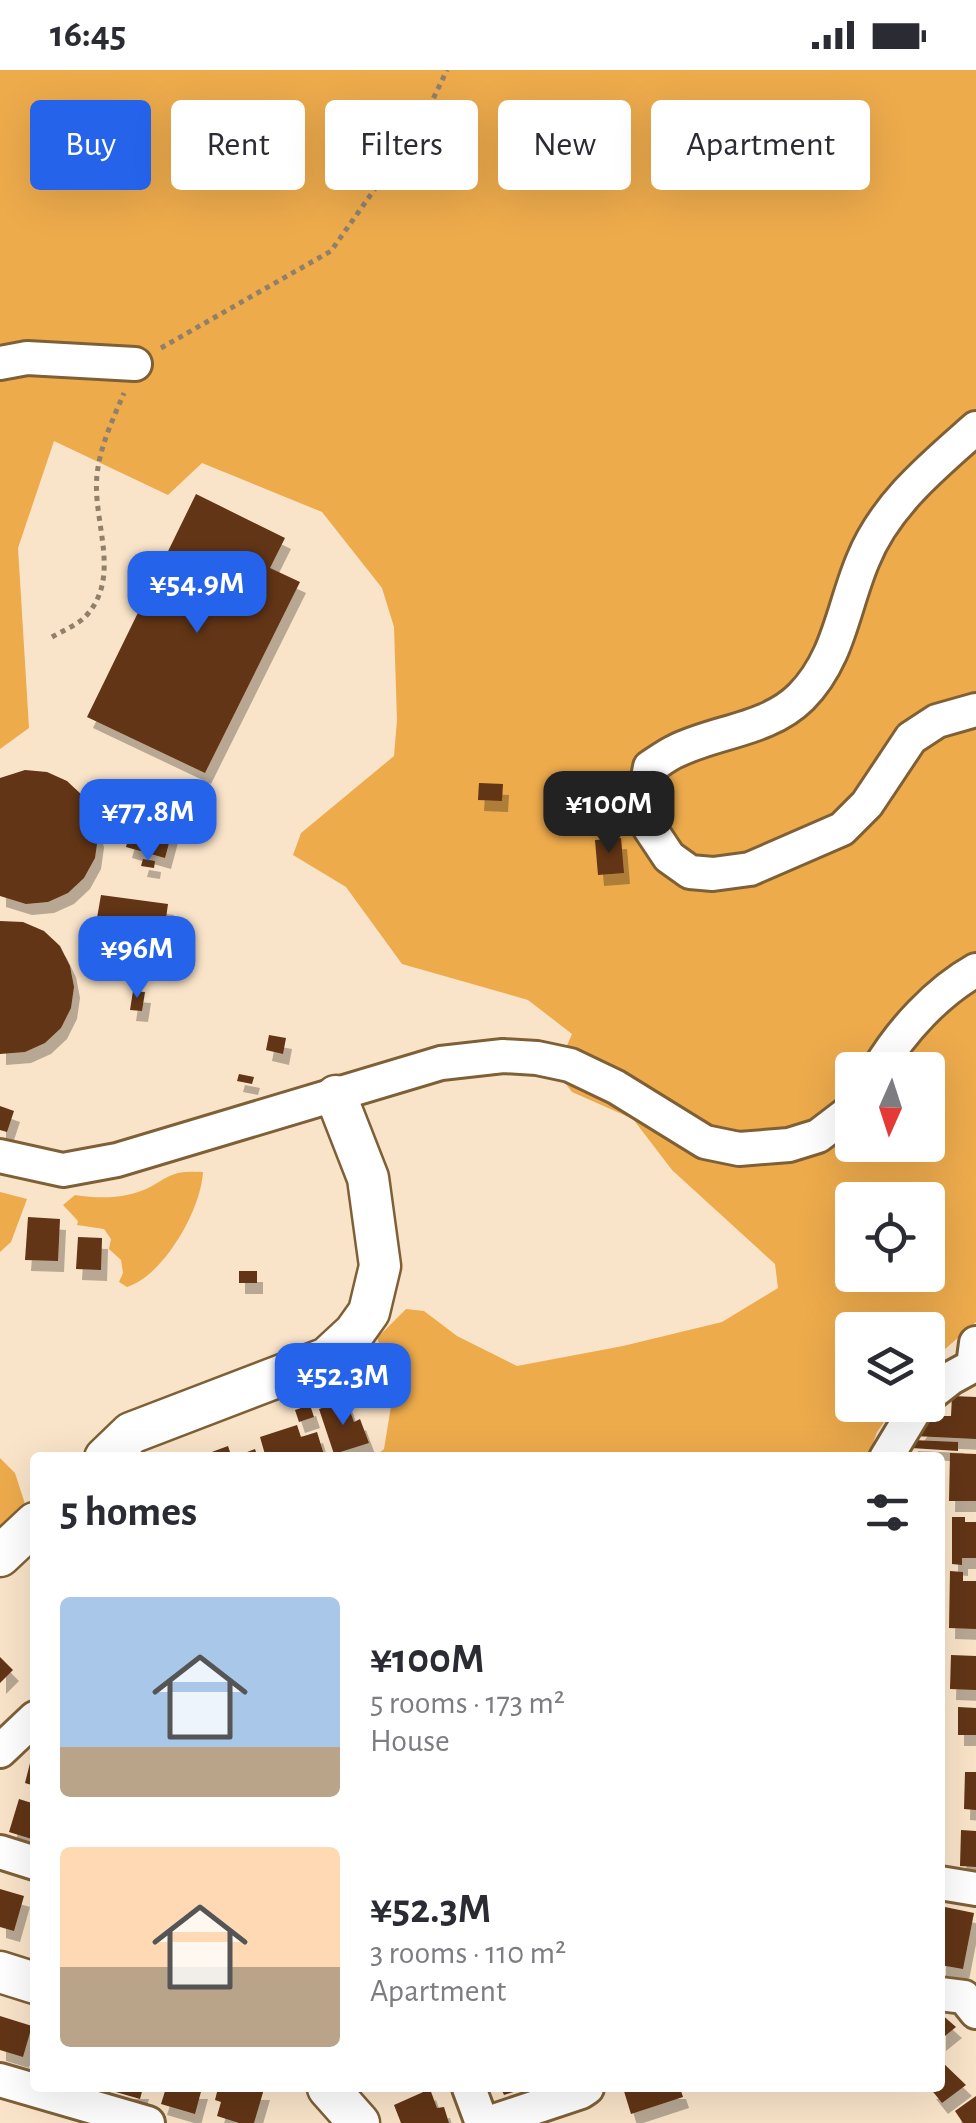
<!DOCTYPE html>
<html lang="en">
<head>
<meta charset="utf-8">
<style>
	:root { --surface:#fff; --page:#f2f2f3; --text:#2b2b33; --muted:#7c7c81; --accent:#2563eb }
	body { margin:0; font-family:"Alegreya Sans",sans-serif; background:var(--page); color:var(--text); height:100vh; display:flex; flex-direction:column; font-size:38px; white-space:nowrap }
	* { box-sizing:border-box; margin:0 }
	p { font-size:32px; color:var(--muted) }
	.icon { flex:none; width:55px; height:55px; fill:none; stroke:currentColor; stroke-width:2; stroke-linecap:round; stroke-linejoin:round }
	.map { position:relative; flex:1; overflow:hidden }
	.sheet { position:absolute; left:30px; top:1382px; width:915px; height:640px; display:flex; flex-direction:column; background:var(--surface); border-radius:10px; box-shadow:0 10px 40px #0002 }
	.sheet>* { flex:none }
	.top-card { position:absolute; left:30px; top:30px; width:918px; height:90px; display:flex; gap:20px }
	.needle { width:65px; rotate:183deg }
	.fabs { position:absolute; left:835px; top:982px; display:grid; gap:20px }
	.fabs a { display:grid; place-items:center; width:110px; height:110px; border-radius:10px; background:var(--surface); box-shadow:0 10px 40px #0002; font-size:50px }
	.price { position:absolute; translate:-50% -85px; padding:0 22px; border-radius:20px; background:var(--accent); color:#fff; font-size:32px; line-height:65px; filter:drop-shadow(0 2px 5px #0008) }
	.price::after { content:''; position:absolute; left:50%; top:60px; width:30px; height:22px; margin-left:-15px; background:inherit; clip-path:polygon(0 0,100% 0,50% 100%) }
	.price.on { background:#222; color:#fff }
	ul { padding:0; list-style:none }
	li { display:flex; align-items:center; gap:30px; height:250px; padding:0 30px }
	li span { display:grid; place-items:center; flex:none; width:280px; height:200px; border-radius:10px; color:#555 }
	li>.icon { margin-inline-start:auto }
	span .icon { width:120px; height:120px; fill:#fffc; stroke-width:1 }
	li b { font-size:42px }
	h2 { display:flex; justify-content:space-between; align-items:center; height:120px; padding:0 30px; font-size:42px }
	.pill { padding:0 35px; border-radius:10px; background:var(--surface); box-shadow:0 10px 40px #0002; font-size:35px; line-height:90px }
	.pill.on { background:var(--accent); color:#fff }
	.status { display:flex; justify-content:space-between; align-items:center; height:70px; padding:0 50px; background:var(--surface); direction:ltr }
	.status svg { height:28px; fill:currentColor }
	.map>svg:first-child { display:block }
</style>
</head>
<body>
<div class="status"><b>16:45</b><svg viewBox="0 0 49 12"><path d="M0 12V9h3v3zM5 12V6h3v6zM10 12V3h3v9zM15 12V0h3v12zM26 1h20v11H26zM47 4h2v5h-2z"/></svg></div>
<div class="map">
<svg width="976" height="2053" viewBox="0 0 976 2053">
	<defs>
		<filter id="shadow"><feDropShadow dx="6" dy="11" stdDeviation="0" flood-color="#0004"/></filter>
	</defs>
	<rect width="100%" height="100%" fill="#f9e4c9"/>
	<g fill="#edab4c" fill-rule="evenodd">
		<path d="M 0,0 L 976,0 L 976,1252 L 928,1294 L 928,1260 L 852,1260 L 852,1335 L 896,1335 L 877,1362 L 868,1387 L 374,1387 L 384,1379 L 395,1312 L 377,1268 L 406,1239 L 424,1241 L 457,1266 L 517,1296 L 623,1276 L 722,1252 L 778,1218 L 775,1194 L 672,1100 L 633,1049 L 572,1022 L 556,1001 L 572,964 L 528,930 L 402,894 L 346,817 L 293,785 L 301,763 L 394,686 L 397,650 L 394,557 L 382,518 L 322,442 L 202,393 L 168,425 L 54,371 L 18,478 L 29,658 L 0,679 ZM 852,1000 L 928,1000 L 928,1075 L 852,1075 ZM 852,1130 L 928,1130 L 928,1205 L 852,1205 Z"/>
		<path d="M 203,1102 C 201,1140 164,1205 127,1217 L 119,1212 L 123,1203 L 121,1190 L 109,1179 L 111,1169 L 104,1159 L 77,1155 L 78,1151 L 63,1135 L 75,1125 C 101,1129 128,1129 152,1116 C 174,1103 176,1101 203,1102 Z"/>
		<path d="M 0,1122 L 27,1129 L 11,1172 L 0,1182 Z"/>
		<path d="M 0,1388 L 15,1403 L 26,1437 L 0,1473 Z"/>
	</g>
	<g fill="#623412" filter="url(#shadow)">
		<path d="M 196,424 L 285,468 L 270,498 L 300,512 L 205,703 L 87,647 Z"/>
		<path d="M 25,700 L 47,702 L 67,711 L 83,726 L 94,745 L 98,767 L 95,788 L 84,808 L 68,823 L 48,832 L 26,834 L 0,826 L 0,708 Z"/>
		<path d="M 479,713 L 503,714 L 502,731 L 478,730 Z"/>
		<path d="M 134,748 L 173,758 L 165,788 L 126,777 Z"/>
		<path d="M 621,768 L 624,803 L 598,805 L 595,770 Z"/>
		<path d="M 143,789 L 155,791 L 154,798 L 141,796 Z"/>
		<path d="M 101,825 L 168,834 L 160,891 L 83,880 L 85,863 L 94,865 Z"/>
		<path d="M 0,851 L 23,852 L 44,861 L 60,876 L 70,896 L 74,917 L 71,938 L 61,958 L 45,973 L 25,982 L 0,984 Z"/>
		<path d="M 133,921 L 145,922 L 142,941 L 130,940 Z"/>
		<path d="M 269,965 L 286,968 L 283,984 L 266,980 Z"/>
		<path d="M 239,1004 L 254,1007 L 252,1014 L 237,1011 Z"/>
		<path d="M 0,1036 L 14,1041 L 7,1062 L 0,1060 Z"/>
		<path d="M 28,1147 L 60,1149 L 58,1191 L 25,1190 Z"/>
		<path d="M 78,1167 L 102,1168 L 101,1200 L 76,1199 Z"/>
		<rect x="239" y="1201" width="18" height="12"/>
		<path d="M 952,1326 L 976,1327 L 976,1369 L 914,1366 L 928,1346 L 951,1346 Z"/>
		<path d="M 346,1330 L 354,1352 L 360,1349 L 369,1373 L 334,1384 L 319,1339 Z"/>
		<path d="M 310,1335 L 314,1347 L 299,1352 L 295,1340 Z"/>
		<path d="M 297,1355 L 301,1367 L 317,1362 L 325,1388 L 266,1388 L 260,1367 Z"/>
		<path d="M 912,1370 L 958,1372 L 958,1381 L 911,1378 Z"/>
		<path d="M 228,1376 L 232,1388 L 211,1388 L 209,1383 Z"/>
		<path d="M 255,1379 L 258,1388 L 234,1388 L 234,1387 Z"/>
		<path d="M 950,1383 L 976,1384 L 976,1431 L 949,1431 Z"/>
		<path d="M 952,1447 L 965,1447 L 965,1452 L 976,1452 L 976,1488 L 962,1488 L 962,1495 L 952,1494 Z"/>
		<path d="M 950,1501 L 963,1502 L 963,1511 L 976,1511 L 976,1559 L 949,1558 Z"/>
		<path d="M 951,1585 L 976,1586 L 976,1620 L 950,1619 Z"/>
		<path d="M 0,1587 L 13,1600 L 0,1613 Z"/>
		<path d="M 958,1637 L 976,1638 L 976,1665 L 958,1665 Z"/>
		<path d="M 31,1689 L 35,1690 L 35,1716 L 25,1713 Z"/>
		<path d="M 965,1702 L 976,1702 L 976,1740 L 964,1739 Z"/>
		<path d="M 19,1729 L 35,1734 L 35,1770 L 9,1762 Z"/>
		<path d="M 961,1760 L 976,1761 L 976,1797 L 960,1796 Z"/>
		<path d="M 0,1819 L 24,1826 L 14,1861 L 0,1857 Z"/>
		<path d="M 940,1836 L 974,1843 L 963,1899 L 940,1895 Z"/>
		<path d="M 940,1943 L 956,1957 L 940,1970 Z"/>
		<path d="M 0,1946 L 32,1956 L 23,1987 L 0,1980 Z"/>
		<path d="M 940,1990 L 966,2015 L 942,2033 L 930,2018 L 940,2018 Z"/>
		<path d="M 102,2018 L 143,2018 L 140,2029 Z"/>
		<path d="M 166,2018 L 202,2018 L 195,2044 L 161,2034 Z"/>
		<path d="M 218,2018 L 264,2019 L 254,2053 L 239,2053 L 217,2046 L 221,2032 L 215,2030 Z"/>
		<path d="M 501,2018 L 526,2018 L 504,2025 Z"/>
		<path d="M 623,2018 L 680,2018 L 683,2027 L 631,2044 Z"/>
		<path d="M 430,2019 L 437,2038 L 444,2037 L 449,2053 L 401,2053 L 394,2035 Z"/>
		<path d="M 976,2026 L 976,2053 L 963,2053 L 955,2041 Z"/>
	</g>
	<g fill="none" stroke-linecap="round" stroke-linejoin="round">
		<defs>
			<g id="minor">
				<path d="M 0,293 L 27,288 L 135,294"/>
				<path d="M 976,358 C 933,396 885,435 863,490 C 843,537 839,589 801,627 C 768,660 716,661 676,681 C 667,685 658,692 650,697 L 645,723 L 649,757 L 669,787 L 690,802 L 713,804 L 750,799 L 842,759 L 867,734 L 911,668 L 937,651 L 976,640"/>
				<path d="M 878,1000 C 901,961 937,922 976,900"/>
				<path d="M 0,1086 L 63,1100 L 117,1090 L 441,993 L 503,986 L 537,988 L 570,995 L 616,1017 L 705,1072 L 739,1079 L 789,1075 L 818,1066 L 852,1040"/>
				<path d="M 928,1326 L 951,1308 L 973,1296 L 976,1273"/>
				<path d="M 886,1388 L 918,1335"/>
				<path d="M 0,1681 L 35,1648"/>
				<path d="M 0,1782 L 35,1793"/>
				<path d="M 940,1813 L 976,1819"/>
				<path d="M 940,1924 L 964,1927 L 976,1942"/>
				<path d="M 0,2010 L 148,2053"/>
				<path d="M 469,2018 L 482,2053"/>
				<path d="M 488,2053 L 581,2022 L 587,2018"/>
			</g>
			<g id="tertiary">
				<path d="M 105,1388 L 131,1363 L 327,1288 L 354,1263 L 369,1242 L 380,1196 L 368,1108 L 336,1026"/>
				<path d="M 0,1486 L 35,1453"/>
				<path d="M 0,1902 L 35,1913"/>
				<path d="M 328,2018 L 359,2053"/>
			</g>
		</defs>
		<use href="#minor" stroke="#7f6036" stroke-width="38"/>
		<use href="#tertiary" stroke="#7f6036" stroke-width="45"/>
		<g stroke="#90806a" stroke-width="5" stroke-dasharray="5 5" stroke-linecap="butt">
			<path d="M 161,278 L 331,181 L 422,52 L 447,0"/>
			<path d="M 52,567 C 62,561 77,555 85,547 C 123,507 92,452 97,405 C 100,376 113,349 124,323"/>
		</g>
		<use href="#minor" stroke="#fff" stroke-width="32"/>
		<use href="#tertiary" stroke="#fff" stroke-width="40"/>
	</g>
</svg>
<div class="fabs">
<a><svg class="needle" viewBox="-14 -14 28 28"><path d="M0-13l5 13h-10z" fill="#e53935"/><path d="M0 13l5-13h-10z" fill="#7c7c81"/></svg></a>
<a><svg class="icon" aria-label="locate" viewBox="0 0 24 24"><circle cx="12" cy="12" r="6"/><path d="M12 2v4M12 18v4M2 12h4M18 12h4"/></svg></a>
<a><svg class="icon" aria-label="layers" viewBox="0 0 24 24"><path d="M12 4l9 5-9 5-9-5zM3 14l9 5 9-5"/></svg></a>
</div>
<b class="price" style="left:197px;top:566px">¥54.9M</b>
<b class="price on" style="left:609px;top:786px">¥100M</b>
<b class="price" style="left:148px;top:794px">¥77.8M</b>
<b class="price" style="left:137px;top:931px">¥96M</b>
<b class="price" style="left:343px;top:1358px">¥52.3M</b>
<div class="top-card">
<a class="pill on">Buy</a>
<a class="pill">Rent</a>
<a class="pill">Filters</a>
<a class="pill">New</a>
<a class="pill">Apartment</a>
</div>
<section class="sheet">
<h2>5 homes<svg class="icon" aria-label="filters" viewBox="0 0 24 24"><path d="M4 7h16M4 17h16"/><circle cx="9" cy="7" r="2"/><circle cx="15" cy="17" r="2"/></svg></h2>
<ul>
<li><span style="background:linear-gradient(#a9c7e8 75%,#b9a48a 0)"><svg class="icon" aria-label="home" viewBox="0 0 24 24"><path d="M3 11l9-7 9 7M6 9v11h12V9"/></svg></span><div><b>¥100M</b><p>5 rooms · 173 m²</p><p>House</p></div></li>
<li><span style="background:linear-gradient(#ffd9b3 60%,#b9a48a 0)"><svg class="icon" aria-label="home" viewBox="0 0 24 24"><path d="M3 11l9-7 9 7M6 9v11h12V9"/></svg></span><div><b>¥52.3M</b><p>3 rooms · 110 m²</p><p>Apartment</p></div></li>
</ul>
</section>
</div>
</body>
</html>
